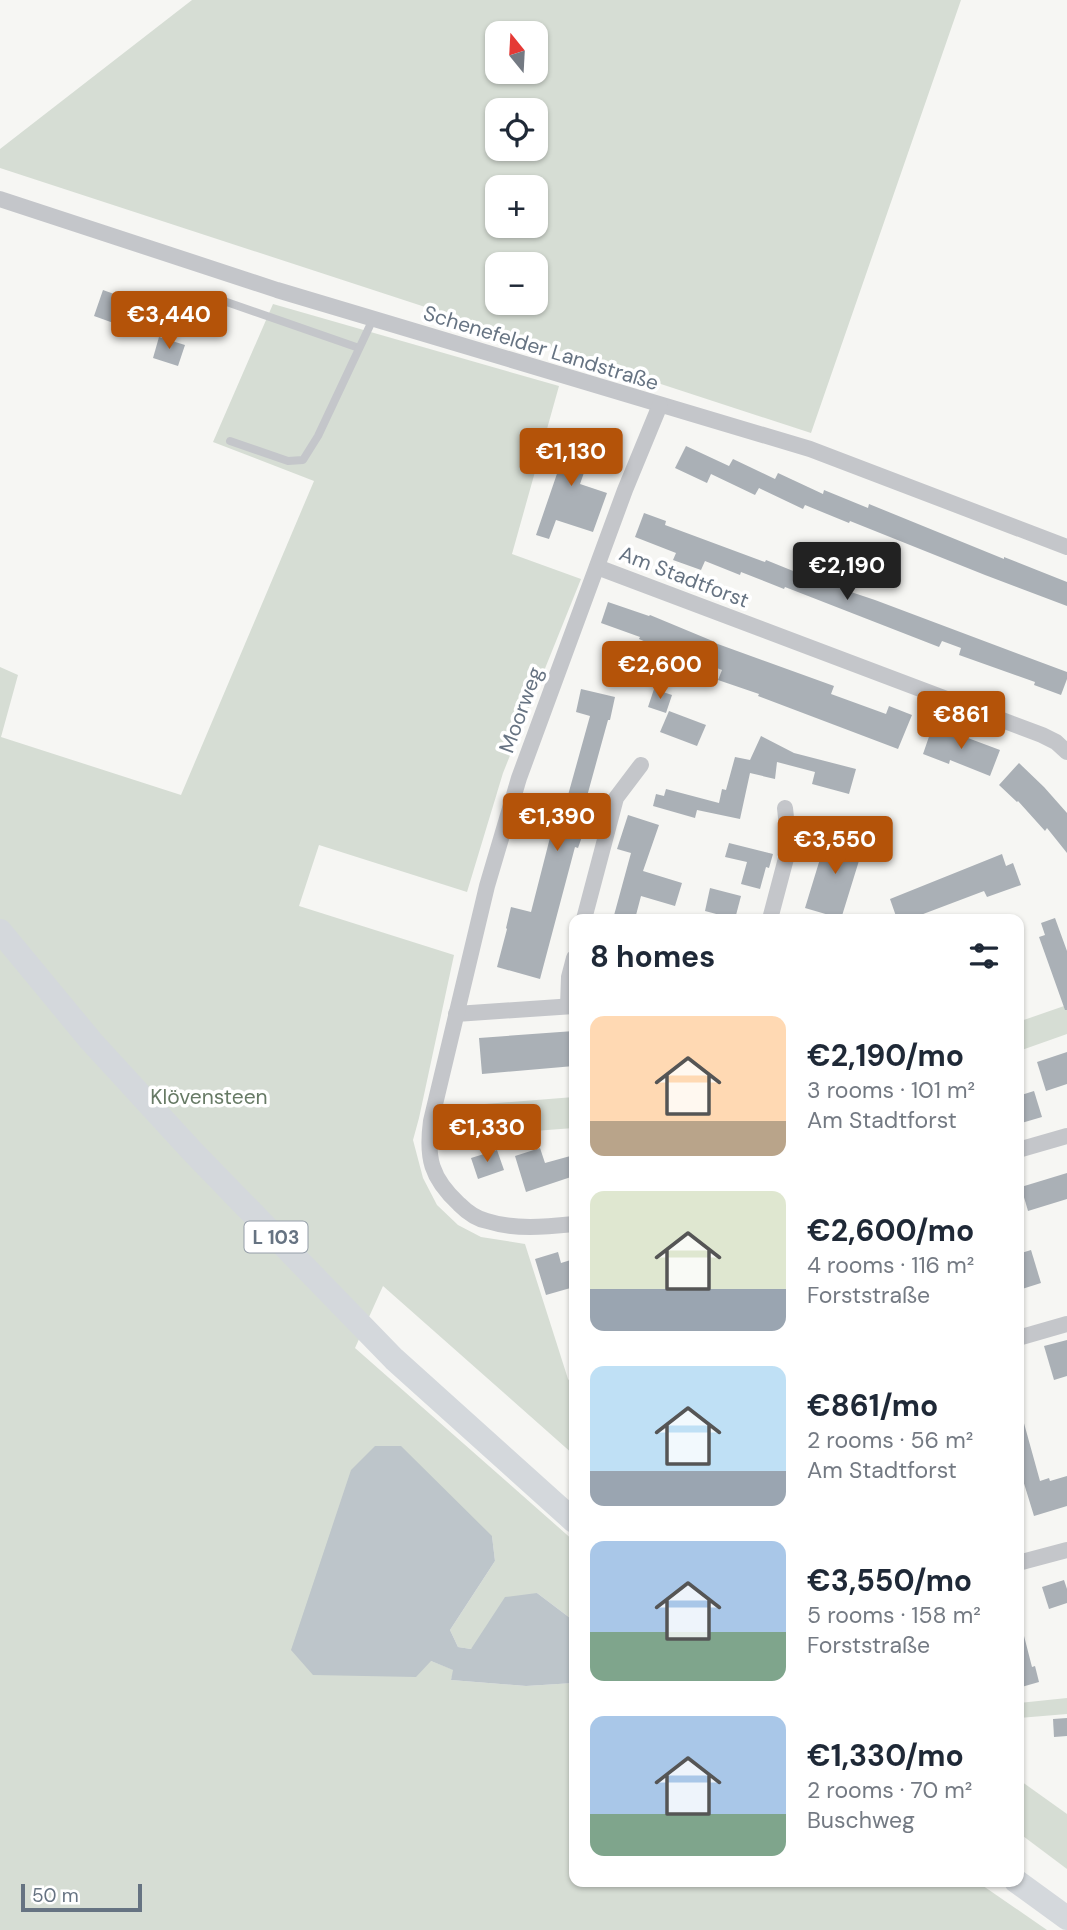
<!DOCTYPE html>
<html lang="en">
<head>
<meta charset="utf-8">
<style>
	:root { --surface:#fff; --page:#f2f2f3; --text:#1f2937; --muted:#747a83; --accent:#b45309 }
	body { margin:0; font-family:"DM Sans",sans-serif; background:var(--page); color:var(--text); height:100vh; display:flex; flex-direction:column; font-size:26px; white-space:nowrap }
	* { box-sizing:border-box; margin:0 }
	p { font-size:23px; color:var(--muted) }
	.icon { flex:none; width:38px; height:38px; fill:none; stroke:currentColor; stroke-width:2; stroke-linecap:round; stroke-linejoin:round }
	.map { position:relative; flex:1; overflow:hidden }
	.sheet { position:absolute; left:569px; top:914px; width:455px; height:973px; display:flex; flex-direction:column; background:var(--surface); border-radius:14px; box-shadow:0 2px 5px #0004 }
	.sheet>* { flex:none }
	.needle { width:46px; rotate:342deg }
	.fabs { position:absolute; left:485px; top:21px; display:grid; gap:14px }
	.fabs a { display:grid; place-items:center; width:63px; height:63px; border-radius:14px; background:var(--surface); box-shadow:0 2px 5px #0004; font-size:35px }
	.scale { position:absolute; left:21px; bottom:18px; width:121px; box-sizing:border-box; padding-left:7px; border:4px solid #667382; border-top:0; font-size:19px; line-height:24px; white-space:nowrap; color:#667382; -webkit-text-stroke:5px #fff; paint-order:stroke }
	.price { position:absolute; translate:-50% -60px; padding:0 16px; border-radius:7px; background:var(--accent); color:#fff; font-size:23px; line-height:46px; filter:drop-shadow(0 2px 4px #0008) }
	.price::after { content:''; position:absolute; left:50%; top:42px; width:21px; height:16px; margin-left:-10px; background:inherit; clip-path:polygon(0 0,100% 0,50% 100%) }
	.price.on { background:#222; color:#fff }
	ul { padding:0; list-style:none }
	li { display:flex; align-items:center; gap:21px; height:175px; padding:0 21px }
	li span { display:grid; place-items:center; flex:none; width:196px; height:140px; border-radius:14px; color:#555 }
	li>.icon { margin-inline-start:auto }
	span .icon { width:84px; height:84px; fill:#fffc; stroke-width:1 }
	li b { font-size:30px }
	h2 { display:flex; justify-content:space-between; align-items:center; height:84px; padding:0 21px; font-size:30px }
	.map>svg:first-child { display:block }
</style>
</head>
<body>
<div class="map">
<svg width="1067" height="1930" viewBox="0 0 1067 1930">
	<rect width="100%" height="100%" fill="#f6f6f3"/>
	<g fill="#d6ddd4" fill-rule="evenodd">
		<path d="M 192,0 L 961,0 L 811,433 L 0,168 L 0,149 ZM 497,33 L 536,33 L 536,72 L 497,72 ZM 497,110 L 536,110 L 536,149 L 497,149 ZM 497,187 L 536,187 L 536,226 L 497,226 ZM 497,264 L 536,264 L 536,303 L 497,303 Z"/>
		<path d="M 273,304 L 559,386 L 512,554 L 581,579 L 503,773 L 467,892 L 319,845 L 299,906 L 454,955 L 419,1118 L 413,1140 L 423,1178 L 437,1205 L 458,1225 L 481,1237 L 525,1244 L 568,1379 L 574,1387 L 574,1455 L 383,1286 L 355,1348 L 574,1541 L 574,1621 L 537,1593 L 471,1649 L 458,1647 L 450,1630 L 495,1561 L 492,1536 L 431,1661 L 454,1670 L 451,1680 L 526,1686 L 574,1683 L 574,1881 L 976,1881 L 1047,1930 L 0,1930 L 0,667 L 18,675 L 1,737 L 181,795 L 314,481 L 213,442 Z"/>
		<path d="M 1067,1005 L 1067,1034 L 1019,1051 L 1018,1022 Z"/>
		<path d="M 574,1097 L 574,1128 L 441,1138 L 447,1107 Z"/>
		<path d="M 1067,1698 L 1067,1714 L 1019,1718 L 1019,1703 Z"/>
		<path d="M 1018,1779 L 1067,1814 L 1067,1869 L 1019,1833 Z"/>
	</g>
	<path fill="#bdc5ca" d="M 375,1446 L 401,1446 L 492,1536 L 495,1561 L 450,1630 L 458,1647 L 471,1649 L 505,1597 L 537,1593 L 574,1621 L 574,1683 L 526,1686 L 451,1680 L 453,1670 L 431,1661 L 416,1677 L 313,1675 L 291,1650 L 351,1470 Z"/>
	<g fill="#aab0b6">
		<path d="M 103,290 L 128,299 L 119,325 L 94,316 Z"/>
		<path d="M 159,337 L 185,345 L 178,366 L 153,358 Z"/>
		<path d="M 550,435 L 569,442 L 571,436 L 594,444 L 580,484 L 607,493 L 593,532 L 556,520 L 549,539 L 536,535 L 561,462 L 543,456 Z"/>
		<path d="M 686,446 L 729,466 L 733,459 L 775,479 L 778,473 L 823,494 L 824,490 L 868,508 L 869,504 L 1004,559 L 1004,557 L 1067,582 L 1067,606 L 985,575 L 850,521 L 849,523 L 805,505 L 803,509 L 759,488 L 755,495 L 711,474 L 707,483 L 675,468 Z"/>
		<path d="M 644,513 L 666,521 L 665,525 L 765,562 L 766,560 L 803,575 L 804,573 L 827,582 L 827,584 L 875,600 L 1067,672 L 1067,679 L 1061,695 L 1034,685 L 1035,682 L 959,655 L 961,648 L 942,641 L 939,647 L 785,587 L 784,589 L 741,572 L 740,575 L 705,561 L 701,570 L 673,560 L 676,553 L 635,537 Z"/>
		<path d="M 608,602 L 649,616 L 650,615 L 715,642 L 715,643 L 834,686 L 831,694 L 886,714 L 889,706 L 912,715 L 898,749 L 758,696 L 759,694 L 718,680 L 722,670 L 665,648 L 664,650 L 639,639 L 640,637 L 601,623 Z"/>
		<path d="M 581,689 L 615,697 L 610,720 L 608,720 L 578,829 L 584,831 L 578,848 L 575,847 L 540,979 L 497,967 L 507,929 L 506,928 L 511,907 L 531,912 L 554,822 L 560,824 L 590,716 L 576,712 Z"/>
		<path d="M 654,689 L 672,695 L 666,713 L 648,707 Z"/>
		<path d="M 669,711 L 706,725 L 697,746 L 660,732 Z"/>
		<path d="M 933,725 L 1000,750 L 990,776 L 950,760 L 949,764 L 923,754 Z"/>
		<path d="M 761,736 L 794,753 L 856,769 L 849,794 L 812,784 L 815,772 L 777,762 L 775,779 L 750,773 L 740,819 L 697,810 L 695,818 L 653,806 L 656,794 L 664,796 L 666,789 L 719,803 L 722,789 L 726,790 L 735,757 L 750,760 Z"/>
		<path d="M 1019,763 L 1044,787 L 1067,813 L 1067,853 L 1047,828 L 1045,831 L 1018,801 L 1017,802 L 999,785 Z"/>
		<path d="M 628,815 L 659,825 L 643,871 L 682,883 L 675,906 L 641,896 L 635,919 L 613,919 L 631,853 L 617,849 Z"/>
		<path d="M 848,833 L 866,838 L 841,919 L 829,919 L 829,915 L 805,908 L 827,836 L 845,842 Z"/>
		<path d="M 729,843 L 773,854 L 769,868 L 766,867 L 760,889 L 741,884 L 747,862 L 725,857 Z"/>
		<path d="M 1002,854 L 1006,866 L 1013,863 L 1021,885 L 987,897 L 984,891 L 910,919 L 897,919 L 890,899 Z"/>
		<path d="M 710,888 L 741,896 L 735,919 L 705,911 Z"/>
		<path d="M 1055,918 L 1067,951 L 1067,1010 L 1065,1010 L 1039,937 L 1045,935 L 1041,923 Z"/>
		<path d="M 574,1031 L 574,1066 L 482,1074 L 479,1038 Z"/>
		<path d="M 1067,1052 L 1067,1084 L 1046,1091 L 1037,1062 Z"/>
		<path d="M 1034,1091 L 1042,1117 L 1018,1124 L 1018,1096 Z"/>
		<path d="M 540,1148 L 545,1163 L 574,1155 L 574,1176 L 526,1192 L 515,1156 Z"/>
		<path d="M 497,1150 L 504,1170 L 478,1179 L 471,1158 Z"/>
		<path d="M 1067,1173 L 1067,1199 L 1028,1211 L 1021,1187 Z"/>
		<path d="M 1031,1250 L 1041,1283 L 1022,1289 L 1018,1278 L 1018,1254 Z"/>
		<path d="M 558,1252 L 561,1263 L 574,1259 L 574,1287 L 546,1295 L 535,1259 Z"/>
		<path d="M 1067,1340 L 1067,1376 L 1054,1380 L 1044,1346 Z"/>
		<path d="M 1022,1416 L 1040,1481 L 1049,1478 L 1050,1481 L 1067,1476 L 1067,1506 L 1034,1516 L 1018,1464 L 1018,1417 Z"/>
		<path d="M 1064,1580 L 1067,1589 L 1067,1603 L 1049,1609 L 1042,1587 Z"/>
		<path d="M 1023,1632 L 1032,1667 L 1035,1666 L 1039,1682 L 1018,1688 L 1018,1633 Z"/>
		<path d="M 1067,1718 L 1067,1736 L 1054,1737 L 1053,1719 Z"/>
	</g>
	<g fill="none" stroke-linecap="round" stroke-linejoin="round">
		<g stroke="#c4c6ca" stroke-width="8">
			<path d="M 218,299 L 359,348"/>
			<path d="M 230,441 L 288,461 L 303,460 L 318,436 L 373,319"/>
		</g>
		<g stroke="#c4c6ca" stroke-width="16">
			<path d="M 0,199 L 277,290 L 810,449 L 1067,547"/>
			<path d="M 597,567 L 1042,735 L 1056,742 L 1067,752"/>
			<path d="M 584,919 L 616,798 L 641,765"/>
			<path d="M 770,919 L 789,847 L 785,808"/>
			<path d="M 568,1006 L 569,977 L 574,958"/>
			<path d="M 456,1014 L 574,1006"/>
			<path d="M 1018,1150 L 1067,1136"/>
			<path d="M 574,1224 C 545,1227 515,1230 487,1221 C 477,1219 466,1211 459,1204 C 431,1178 426,1158 431,1121 L 487,886 L 519,778 L 625,490 L 660,405"/>
			<path d="M 1018,1338 L 1067,1324"/>
			<path d="M 1018,1563 L 1067,1550"/>
		</g>
		<g stroke="#d4d8dc" stroke-width="24">
			<path d="M 0,931 L 91,1041 L 192,1151 L 394,1359 L 574,1521"/>
			<path d="M 1016,1881 L 1067,1918"/>
		</g>
	</g>
	<g text-anchor="middle" stroke-width="7" stroke-linejoin="round" paint-order="stroke">
		<rect fill="#fff" stroke="#949da8" stroke-width="2" x="244.5" y="1221.5" width="63" height="31" rx="5"/>
		<g font-size="19" font-weight="bold" fill="#667382">
			<text x="276" y="1244">L 103</text>
		</g>
		<g font-size="21" fill="#667382" stroke="#fff">
			<text transform="translate(541 348) rotate(17)" y="7">Schenefelder Landstraße</text>
			<text transform="translate(684 577) rotate(21)" y="7">Am Stadtforst</text>
			<text transform="translate(521 710) rotate(-70)" y="7">Moorweg</text>
		</g>
		<g font-size="21" fill="#677a65" stroke="#fff">
			<text x="209" y="1104">Klövensteen</text>
		</g>
	</g>
</svg>
<div class="fabs">
<a><svg class="needle" viewBox="-14 -14 28 28"><path d="M0-13l5 13h-10z" fill="#e53935"/><path d="M0 13l5-13h-10z" fill="#747a83"/></svg></a>
<a><svg class="icon" aria-label="locate" viewBox="0 0 24 24"><circle cx="12" cy="12" r="6"/><path d="M12 2v4M12 18v4M2 12h4M18 12h4"/></svg></a>
<a>+</a>
<a>−</a>
</div>
<div class="scale">50 m</div>
<b class="price" style="left:169px;top:351px">€3,440</b>
<b class="price" style="left:571px;top:488px">€1,130</b>
<b class="price on" style="left:847px;top:602px">€2,190</b>
<b class="price" style="left:660px;top:701px">€2,600</b>
<b class="price" style="left:961px;top:751px">€861</b>
<b class="price" style="left:557px;top:853px">€1,390</b>
<b class="price" style="left:835px;top:876px">€3,550</b>
<b class="price" style="left:487px;top:1164px">€1,330</b>
<section class="sheet">
<h2>8 homes<svg class="icon" aria-label="filters" viewBox="0 0 24 24"><path d="M4 7h16M4 17h16"/><circle cx="9" cy="7" r="2"/><circle cx="15" cy="17" r="2"/></svg></h2>
<ul>
<li><span style="background:linear-gradient(#ffd9b3 75%,#b9a48a 0)"><svg class="icon" aria-label="home" viewBox="0 0 24 24"><path d="M3 11l9-7 9 7M6 9v11h12V9"/></svg></span><div><b>€2,190/mo</b><p>3 rooms · 101 m²</p><p>Am Stadtforst</p></div></li>
<li><span style="background:linear-gradient(#dfe7d0 70%,#9aa5b1 0)"><svg class="icon" aria-label="home" viewBox="0 0 24 24"><path d="M3 11l9-7 9 7M6 9v11h12V9"/></svg></span><div><b>€2,600/mo</b><p>4 rooms · 116 m²</p><p>Forststraße</p></div></li>
<li><span style="background:linear-gradient(#bfe0f5 75%,#9aa5b1 0)"><svg class="icon" aria-label="home" viewBox="0 0 24 24"><path d="M3 11l9-7 9 7M6 9v11h12V9"/></svg></span><div><b>€861/mo</b><p>2 rooms · 56 m²</p><p>Am Stadtforst</p></div></li>
<li><span style="background:linear-gradient(#a9c7e8 65%,#7fa58c 0)"><svg class="icon" aria-label="home" viewBox="0 0 24 24"><path d="M3 11l9-7 9 7M6 9v11h12V9"/></svg></span><div><b>€3,550/mo</b><p>5 rooms · 158 m²</p><p>Forststraße</p></div></li>
<li><span style="background:linear-gradient(#a9c7e8 70%,#7fa58c 0)"><svg class="icon" aria-label="home" viewBox="0 0 24 24"><path d="M3 11l9-7 9 7M6 9v11h12V9"/></svg></span><div><b>€1,330/mo</b><p>2 rooms · 70 m²</p><p>Buschweg</p></div></li>
</ul>
</section>
</div>
</body>
</html>
